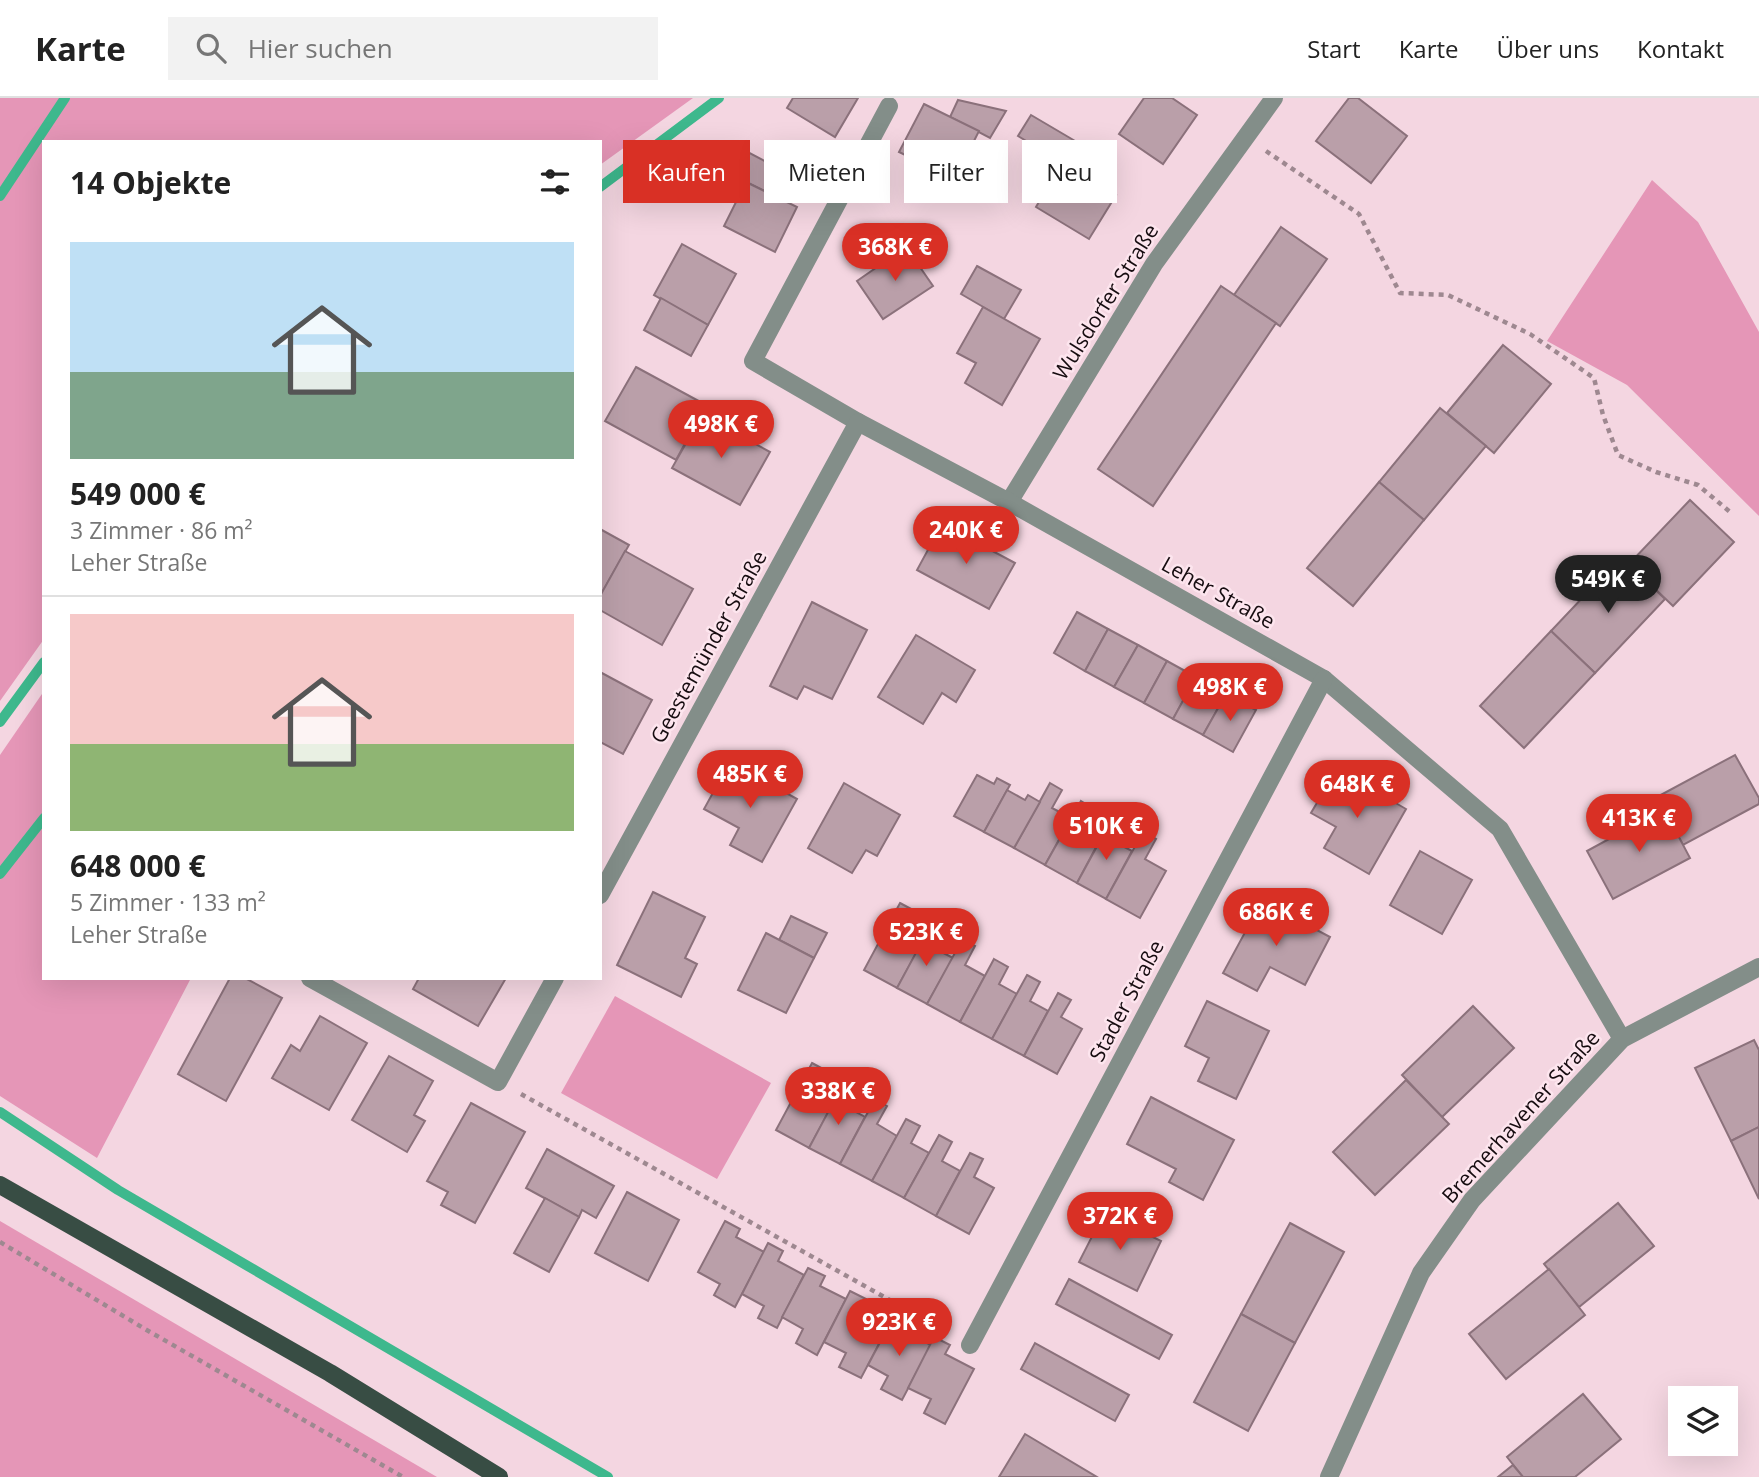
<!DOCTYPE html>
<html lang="de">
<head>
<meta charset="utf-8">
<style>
	:root { --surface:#fff; --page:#f2f2f2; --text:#222; --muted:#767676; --line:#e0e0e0; --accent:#d93025 }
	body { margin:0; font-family:"Open Sans",sans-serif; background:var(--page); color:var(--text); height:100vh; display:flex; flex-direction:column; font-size:26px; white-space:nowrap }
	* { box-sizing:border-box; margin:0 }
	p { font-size:23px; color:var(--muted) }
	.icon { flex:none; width:38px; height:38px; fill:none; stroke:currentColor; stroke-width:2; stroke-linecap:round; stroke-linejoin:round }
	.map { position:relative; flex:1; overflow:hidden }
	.drawer { position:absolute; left:42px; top:42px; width:560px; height:840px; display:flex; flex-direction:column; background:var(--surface); border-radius:0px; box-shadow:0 7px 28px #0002 }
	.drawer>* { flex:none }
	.guide { position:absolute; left:623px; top:42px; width:665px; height:63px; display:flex; gap:14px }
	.controls { position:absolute; left:1668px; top:1288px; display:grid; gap:14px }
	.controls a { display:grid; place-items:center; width:70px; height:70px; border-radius:0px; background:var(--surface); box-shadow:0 7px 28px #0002; font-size:35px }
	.price { position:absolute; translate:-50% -60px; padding:0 16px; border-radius:24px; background:var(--accent); color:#fff; font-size:23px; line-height:46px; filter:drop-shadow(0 2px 4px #0008) }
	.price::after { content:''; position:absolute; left:50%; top:42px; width:21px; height:16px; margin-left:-10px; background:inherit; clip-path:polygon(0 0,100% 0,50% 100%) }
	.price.selected { background:#222; color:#fff }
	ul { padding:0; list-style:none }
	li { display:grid; align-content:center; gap:14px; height:371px; padding:0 28px }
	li+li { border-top:2px solid var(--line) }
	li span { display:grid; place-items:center; height:217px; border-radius:0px; color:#555 }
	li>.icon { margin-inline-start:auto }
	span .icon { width:126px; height:126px; fill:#fffc; stroke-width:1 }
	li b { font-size:30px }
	h2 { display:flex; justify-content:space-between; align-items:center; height:84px; padding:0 28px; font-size:30px }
	.chip { padding:0 24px; border-radius:0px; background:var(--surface); box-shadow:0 7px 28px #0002; font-size:24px; line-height:63px }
	.chip.selected { background:var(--accent); color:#fff }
	header { display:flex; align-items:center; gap:42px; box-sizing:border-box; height:98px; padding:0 35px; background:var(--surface); border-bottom:2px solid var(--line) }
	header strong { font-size:33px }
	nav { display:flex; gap:38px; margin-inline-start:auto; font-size:24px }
	.search { width:490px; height:63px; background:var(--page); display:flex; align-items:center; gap:18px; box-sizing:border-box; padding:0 24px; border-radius:0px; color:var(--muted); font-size:26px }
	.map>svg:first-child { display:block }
</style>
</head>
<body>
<header>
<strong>Karte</strong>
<div class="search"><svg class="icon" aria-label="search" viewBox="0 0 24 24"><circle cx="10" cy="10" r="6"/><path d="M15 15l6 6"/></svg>Hier suchen</div>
<nav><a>Start</a><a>Karte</a><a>Über uns</a><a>Kontakt</a></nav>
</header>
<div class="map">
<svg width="1759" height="1379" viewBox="0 0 1759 1379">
	<rect width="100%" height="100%" fill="#f4d6e1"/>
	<g fill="#e596b7">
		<path d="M 0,0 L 693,0 L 600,67 L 600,44 L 44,44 L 44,541 L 0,603 Z"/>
		<path d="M 1652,82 L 1698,124 L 1759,234 L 1759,418 L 1627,287 L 1547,243 Z"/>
		<path d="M 44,593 L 44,880 L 191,880 L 97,1060 L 0,998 L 0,657 Z"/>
		<path d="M 615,898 L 771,985 L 717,1081 L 561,995 Z"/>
		<path d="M 0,1123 L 437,1379 L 0,1379 Z"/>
	</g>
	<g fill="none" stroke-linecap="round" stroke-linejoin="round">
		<g stroke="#3eb88d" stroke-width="10">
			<path d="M 600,89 L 719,0"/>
			<path d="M 0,98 L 65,0"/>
			<path d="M 0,624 L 44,564"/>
			<path d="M 0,776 L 44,720"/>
			<path d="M 0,1014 L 118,1092 L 608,1379"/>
		</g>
	</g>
	<g fill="#ba9fa9" stroke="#8b717b" stroke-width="2">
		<path d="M 793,0 L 858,0 L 835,39 L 787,10 Z"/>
		<path d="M 1144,0 L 1172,0 L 1197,17 L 1163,66 L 1119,36 Z"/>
		<path d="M 1349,0 L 1358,0 L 1407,38 L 1371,85 L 1316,43 Z"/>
		<path d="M 958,2 L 1006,13 L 990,40 L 950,19 Z"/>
		<path d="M 924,6 L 979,33 L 955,81 L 899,54 Z"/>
		<path d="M 1031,17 L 1087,50 L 1074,72 L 1018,38 Z"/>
		<path d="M 740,50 L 791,77 L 779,100 L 728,75 Z"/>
		<path d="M 1062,65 L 1116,97 L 1089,141 L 1036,109 Z"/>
		<path d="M 746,84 L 797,109 L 775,154 L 724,128 Z"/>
		<path d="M 1281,129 L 1327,161 L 1280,228 L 1234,197 Z"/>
		<path d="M 682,146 L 736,176 L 708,227 L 654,197 Z"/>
		<path d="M 906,149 L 933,188 L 883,221 L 857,183 Z"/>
		<path d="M 977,168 L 1021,192 L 1004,221 L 961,196 Z"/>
		<path d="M 1221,188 L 1276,225 L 1153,408 L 1098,371 Z"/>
		<path d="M 661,200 L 708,227 L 691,258 L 644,232 Z"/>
		<path d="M 983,209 L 1040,241 L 1002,307 L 965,285 L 976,265 L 957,255 Z"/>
		<path d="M 1503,247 L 1551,286 L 1494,355 L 1447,315 Z"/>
		<path d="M 636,269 L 706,307 L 676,362 L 605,323 Z"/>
		<path d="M 1440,310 L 1486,348 L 1424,422 L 1379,384 Z"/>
		<path d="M 702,317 L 770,354 L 740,407 L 672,370 Z"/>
		<path d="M 1379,384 L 1424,422 L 1353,508 L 1307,470 Z"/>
		<path d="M 1690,402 L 1734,444 L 1673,508 L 1629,466 Z"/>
		<path d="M 942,426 L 1015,465 L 989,511 L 917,472 Z"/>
		<path d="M 600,431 L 629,447 L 600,498 Z"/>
		<path d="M 625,453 L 693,491 L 662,547 L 600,512 L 600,498 Z"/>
		<path d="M 1621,459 L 1665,501 L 1595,575 L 1551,533 Z"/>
		<path d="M 812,504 L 867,532 L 832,601 L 804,588 L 797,601 L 770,588 Z"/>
		<path d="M 1077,514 L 1108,531 L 1085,573 L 1054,555 Z"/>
		<path d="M 1108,531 L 1138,547 L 1114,589 L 1085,573 Z"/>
		<path d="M 1551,533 L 1595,575 L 1524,650 L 1480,608 Z"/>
		<path d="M 916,537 L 975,572 L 956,604 L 942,595 L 923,626 L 878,599 Z"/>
		<path d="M 1138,547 L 1167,563 L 1144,605 L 1114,589 Z"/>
		<path d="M 1167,563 L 1196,579 L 1173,621 L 1144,605 Z"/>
		<path d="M 600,574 L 652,602 L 623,656 L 600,644 Z"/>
		<path d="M 1196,579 L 1226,596 L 1203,637 L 1173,621 Z"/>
		<path d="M 1226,596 L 1256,612 L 1233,654 L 1203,637 Z"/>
		<path d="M 1735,657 L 1759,700 L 1759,706 L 1683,747 L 1657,699 Z"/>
		<path d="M 730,664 L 797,701 L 762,764 L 730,747 L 739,730 L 704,711 Z"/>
		<path d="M 1337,671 L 1406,711 L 1369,776 L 1324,750 L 1336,729 L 1311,715 Z"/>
		<path d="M 977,677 L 994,686 L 997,680 L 1010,687 L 984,734 L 954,718 Z"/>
		<path d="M 844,685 L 900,717 L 877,758 L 866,752 L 852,775 L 808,750 Z"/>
		<path d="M 1050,685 L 1062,692 L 1052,710 L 1071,720 L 1045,767 L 1014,750 Z"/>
		<path d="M 1007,692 L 1025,702 L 1028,697 L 1040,704 L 1014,750 L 984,734 Z"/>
		<path d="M 1081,703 L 1094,711 L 1084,728 L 1102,738 L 1077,785 L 1045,767 Z"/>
		<path d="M 1664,711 L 1690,760 L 1613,801 L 1587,753 Z"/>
		<path d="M 1113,719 L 1125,726 L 1115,744 L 1132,753 L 1106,801 L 1077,785 Z"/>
		<path d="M 1143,734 L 1156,741 L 1145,761 L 1166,773 L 1140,820 L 1106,801 Z"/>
		<path d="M 1420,753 L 1472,782 L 1442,836 L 1390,807 Z"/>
		<path d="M 653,794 L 705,819 L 685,860 L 697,866 L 681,899 L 617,867 Z"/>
		<path d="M 1262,803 L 1330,839 L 1305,887 L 1270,869 L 1257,893 L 1223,875 Z"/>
		<path d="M 900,805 L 913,812 L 902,832 L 923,843 L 897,890 L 864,872 Z"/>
		<path d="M 791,818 L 827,835 L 814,860 L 779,842 Z"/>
		<path d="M 932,825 L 944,832 L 934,850 L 953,860 L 927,906 L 897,890 Z"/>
		<path d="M 766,835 L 814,860 L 786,915 L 738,892 Z"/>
		<path d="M 962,842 L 975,848 L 965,867 L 985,878 L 960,924 L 927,906 Z"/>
		<path d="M 994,861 L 1008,869 L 999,886 L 1017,896 L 992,941 L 960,924 Z"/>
		<path d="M 1027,877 L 1040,884 L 1030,903 L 1048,913 L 1024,958 L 992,941 Z"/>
		<path d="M 230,880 L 245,880 L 282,900 L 226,1003 L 178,976 Z"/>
		<path d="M 419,880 L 506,880 L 478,928 L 413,891 Z"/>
		<path d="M 1058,895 L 1071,902 L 1061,919 L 1082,931 L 1057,976 L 1024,958 Z"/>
		<path d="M 1207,903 L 1269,933 L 1236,1001 L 1198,983 L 1209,960 L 1185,948 Z"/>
		<path d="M 1473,908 L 1514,950 L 1442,1019 L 1402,977 Z"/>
		<path d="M 320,918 L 367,945 L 329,1012 L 272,980 L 291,947 L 300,953 Z"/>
		<path d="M 1754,942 L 1759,952 L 1759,1029 L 1731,1043 L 1695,970 Z"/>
		<path d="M 389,958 L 433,983 L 414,1017 L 425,1023 L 407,1054 L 352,1022 Z"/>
		<path d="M 812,965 L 825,972 L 814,992 L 835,1002 L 809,1050 L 776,1032 Z"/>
		<path d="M 1406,982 L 1449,1026 L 1375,1097 L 1333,1054 Z"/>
		<path d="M 844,984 L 857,991 L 847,1009 L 865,1019 L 840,1066 L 809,1050 Z"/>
		<path d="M 1151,999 L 1234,1042 L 1203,1102 L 1169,1084 L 1176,1071 L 1127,1046 Z"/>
		<path d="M 875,1001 L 887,1008 L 877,1026 L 897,1038 L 872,1083 L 840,1066 Z"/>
		<path d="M 471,1005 L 525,1034 L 475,1125 L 441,1107 L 448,1094 L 427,1083 Z"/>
		<path d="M 906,1021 L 920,1028 L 911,1045 L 929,1055 L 904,1100 L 872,1083 Z"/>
		<path d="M 1759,1029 L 1759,1101 L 1731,1043 Z"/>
		<path d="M 939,1037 L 952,1044 L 942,1063 L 960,1073 L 936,1118 L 904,1100 Z"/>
		<path d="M 547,1051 L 614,1088 L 596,1120 L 582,1112 L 579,1119 L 526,1090 Z"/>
		<path d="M 970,1055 L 983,1061 L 974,1079 L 994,1090 L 969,1136 L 936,1118 Z"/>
		<path d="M 627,1094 L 679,1122 L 648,1183 L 595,1155 Z"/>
		<path d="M 545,1100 L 579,1119 L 549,1174 L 514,1155 Z"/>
		<path d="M 1618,1105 L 1654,1148 L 1579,1209 L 1544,1166 Z"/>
		<path d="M 1104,1115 L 1161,1143 L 1137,1193 L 1079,1164 Z"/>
		<path d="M 725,1123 L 740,1131 L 736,1139 L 764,1154 L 735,1209 L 714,1197 L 720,1186 L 698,1174 Z"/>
		<path d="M 1290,1125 L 1344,1154 L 1295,1245 L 1241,1216 Z"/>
		<path d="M 768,1145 L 783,1153 L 778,1163 L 804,1177 L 777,1230 L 758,1220 L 764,1208 L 742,1196 Z"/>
		<path d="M 808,1170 L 825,1178 L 820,1188 L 846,1201 L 817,1257 L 796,1245 L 803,1231 L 782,1219 Z"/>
		<path d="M 1549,1171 L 1585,1217 L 1506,1281 L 1469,1236 Z"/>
		<path d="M 1069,1181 L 1172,1237 L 1159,1261 L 1056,1206 Z"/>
		<path d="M 850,1193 L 866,1201 L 861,1210 L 890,1225 L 861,1280 L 839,1269 L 846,1255 L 824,1244 Z"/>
		<path d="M 1241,1216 L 1295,1245 L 1248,1333 L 1194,1304 Z"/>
		<path d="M 894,1218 L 908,1225 L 903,1233 L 931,1247 L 902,1302 L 881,1291 L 888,1278 L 868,1267 Z"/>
		<path d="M 934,1239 L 950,1247 L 945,1256 L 974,1271 L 945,1326 L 924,1315 L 931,1301 L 908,1290 Z"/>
		<path d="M 1035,1245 L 1129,1297 L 1115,1323 L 1021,1271 Z"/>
		<path d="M 1583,1296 L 1621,1341 L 1575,1379 L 1523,1379 L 1507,1359 Z"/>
		<path d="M 1025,1336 L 1097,1379 L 999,1379 Z"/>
		<path d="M 1513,1367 L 1523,1379 L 1498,1379 Z"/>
	</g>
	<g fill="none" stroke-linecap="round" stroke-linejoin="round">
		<g stroke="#9e8890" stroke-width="4.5" stroke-dasharray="5 5" stroke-linecap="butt">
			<path d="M 1266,53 L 1359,116 L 1400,195 L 1448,197 L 1530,236 L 1594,280 L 1603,317 L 1618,357 L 1656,374 L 1698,387 L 1730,414"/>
			<path d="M 521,996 L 947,1234"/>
			<path d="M 0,1144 L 145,1231 L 403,1379"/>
		</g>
		<path stroke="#838e89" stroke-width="18" d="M 858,324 L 753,263 L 889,8"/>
		<g stroke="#838e89" stroke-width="18">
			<path d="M 1009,404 L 1154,166 L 1274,0"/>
			<path d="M 600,797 L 858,324 L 1009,404 L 1324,581 L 1500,731 L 1622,941"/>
			<path d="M 310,880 L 498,984 L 555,880"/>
			<path d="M 970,1247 L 1324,581"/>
			<path d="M 1329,1379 L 1421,1175 L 1472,1102 L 1622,941 L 1759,869"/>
		</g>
		<path stroke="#384d44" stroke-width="18" d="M 0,1087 L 330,1275 L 499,1379"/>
	</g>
	<g text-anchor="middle" stroke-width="5" stroke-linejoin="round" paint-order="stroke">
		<g font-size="21" fill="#160c10" stroke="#fde5ee">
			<text transform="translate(1106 204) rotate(-58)" y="7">Wulsdorfer Straße</text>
			<text transform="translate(1218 495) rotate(29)" y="7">Leher Straße</text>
			<text transform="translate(709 549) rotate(-61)" y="7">Geestemünder Straße</text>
			<text transform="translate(1127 903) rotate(-62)" y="7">Stader Straße</text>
			<text transform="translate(1521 1019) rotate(-48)" y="7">Bremerhavener Straße</text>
		</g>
	</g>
</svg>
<div class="controls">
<a><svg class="icon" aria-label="layers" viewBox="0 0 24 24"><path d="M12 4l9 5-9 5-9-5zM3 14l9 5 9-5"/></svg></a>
</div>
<b class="price" style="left:895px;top:185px">368K €</b>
<b class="price" style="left:721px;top:362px">498K €</b>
<b class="price" style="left:966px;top:468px">240K €</b>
<b class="price selected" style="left:1608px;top:517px">549K €</b>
<b class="price" style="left:1230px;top:625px">498K €</b>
<b class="price" style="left:750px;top:712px">485K €</b>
<b class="price" style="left:1357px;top:722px">648K €</b>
<b class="price" style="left:1639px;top:756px">413K €</b>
<b class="price" style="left:1106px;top:764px">510K €</b>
<b class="price" style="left:1276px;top:850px">686K €</b>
<b class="price" style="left:926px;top:870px">523K €</b>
<b class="price" style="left:838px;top:1029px">338K €</b>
<b class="price" style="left:1120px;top:1154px">372K €</b>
<b class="price" style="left:899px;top:1260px">923K €</b>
<div class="guide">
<a class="chip selected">Kaufen</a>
<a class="chip">Mieten</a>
<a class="chip">Filter</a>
<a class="chip">Neu</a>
</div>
<section class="drawer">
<h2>14 Objekte<svg class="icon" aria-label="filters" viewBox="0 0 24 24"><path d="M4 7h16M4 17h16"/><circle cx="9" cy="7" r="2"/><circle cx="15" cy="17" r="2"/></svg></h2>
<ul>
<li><span style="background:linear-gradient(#bfe0f5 60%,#7fa58c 0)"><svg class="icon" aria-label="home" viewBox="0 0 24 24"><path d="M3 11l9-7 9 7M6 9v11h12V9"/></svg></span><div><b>549 000 €</b><p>3 Zimmer · 86 m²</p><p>Leher Straße</p></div></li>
<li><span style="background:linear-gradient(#f6c9c9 60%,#8fb573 0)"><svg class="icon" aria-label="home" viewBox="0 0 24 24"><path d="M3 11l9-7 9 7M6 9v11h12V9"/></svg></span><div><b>648 000 €</b><p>5 Zimmer · 133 m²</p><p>Leher Straße</p></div></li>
</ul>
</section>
</div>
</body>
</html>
